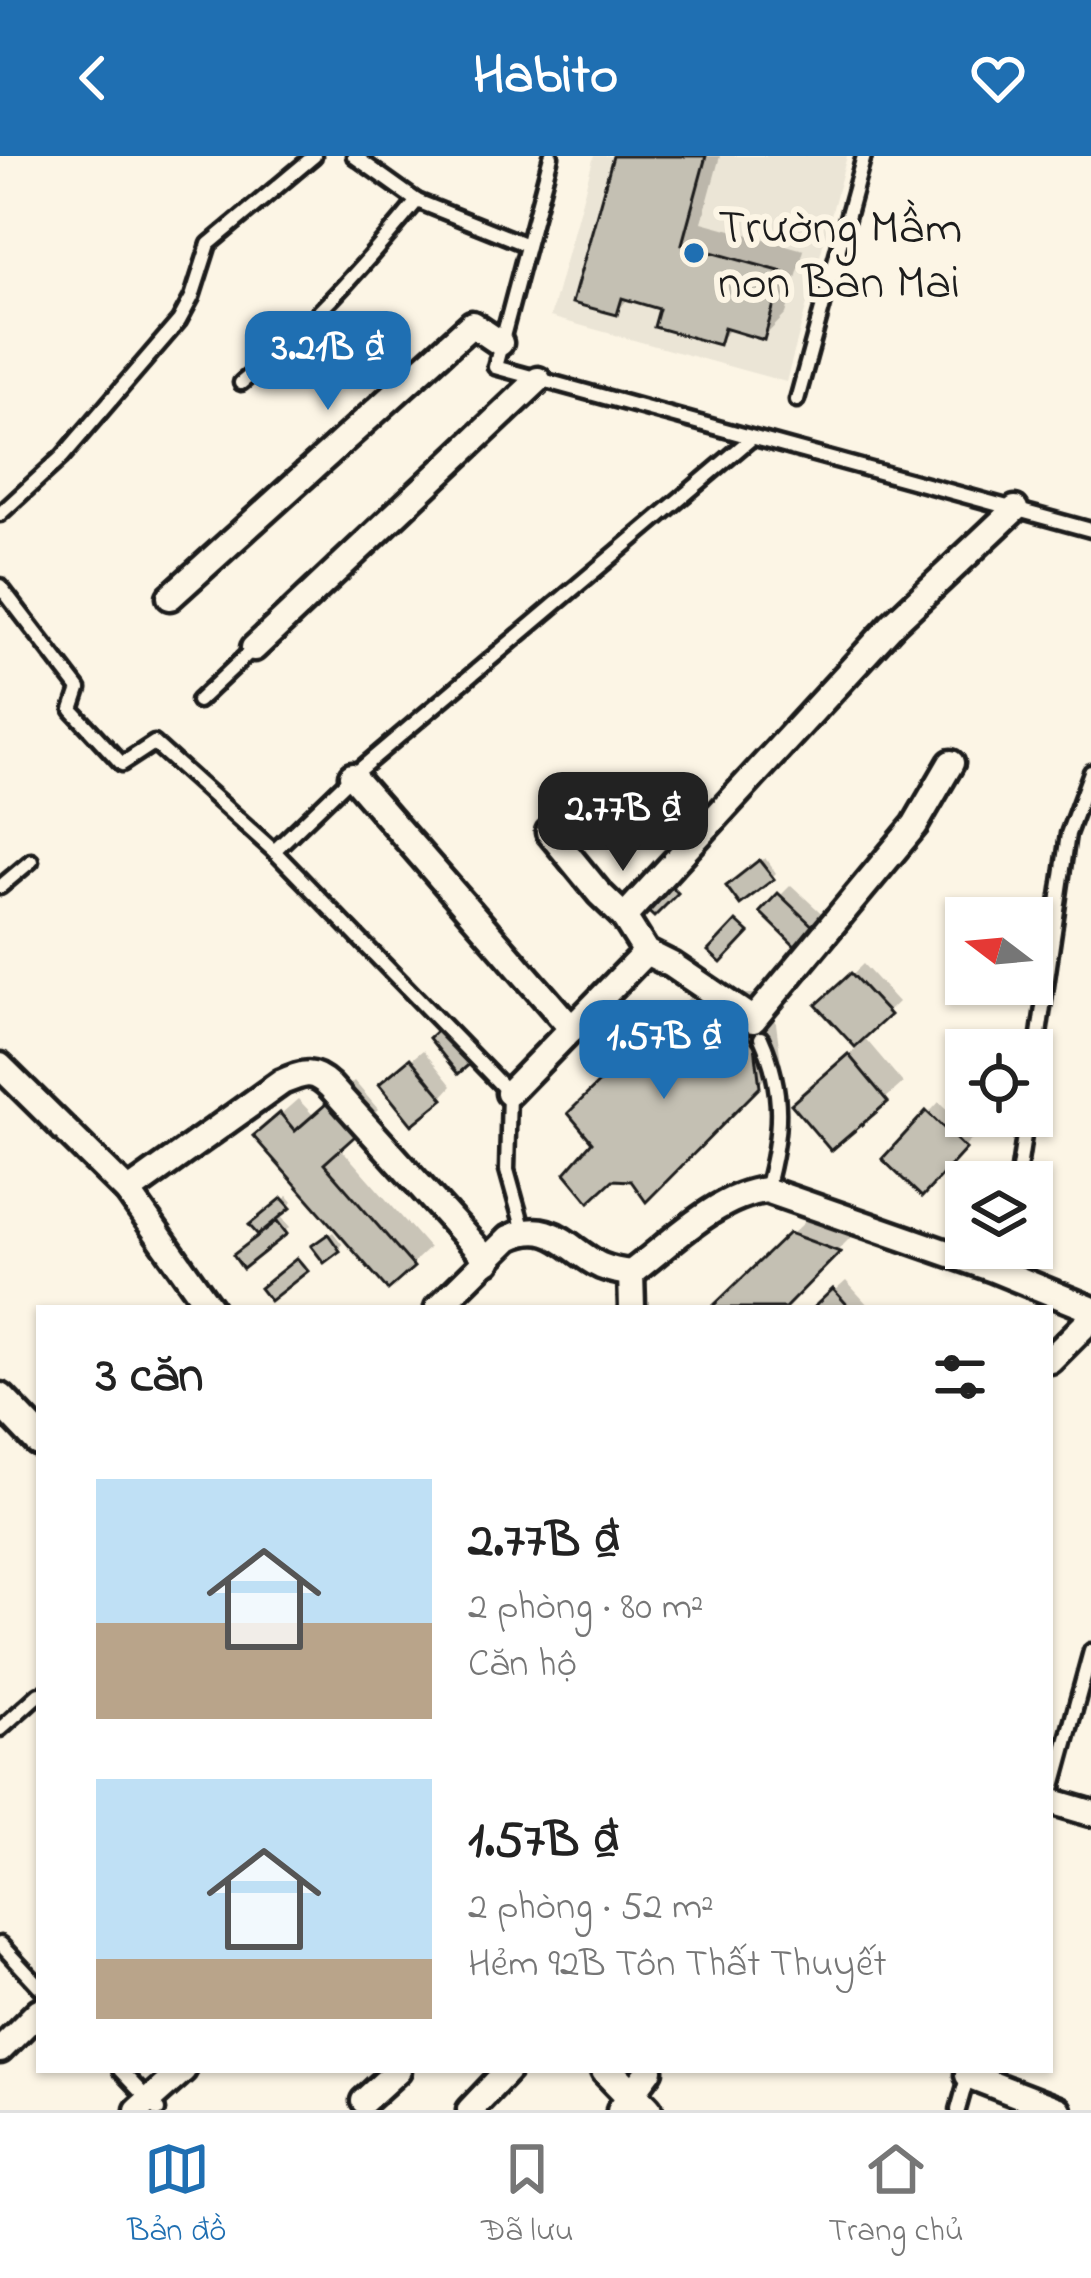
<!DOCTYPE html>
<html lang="vi">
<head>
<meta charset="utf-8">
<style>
	:root { --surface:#fff; --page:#f6f6f6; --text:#222; --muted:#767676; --line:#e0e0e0; --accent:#1f6fb2 }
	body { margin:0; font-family:"Indie Flower",sans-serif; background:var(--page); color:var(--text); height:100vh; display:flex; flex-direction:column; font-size:45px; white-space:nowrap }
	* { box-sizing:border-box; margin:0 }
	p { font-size:39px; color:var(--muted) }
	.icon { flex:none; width:66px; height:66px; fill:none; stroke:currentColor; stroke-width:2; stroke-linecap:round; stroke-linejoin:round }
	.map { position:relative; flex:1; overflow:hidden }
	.details { position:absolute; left:36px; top:1149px; width:1017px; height:768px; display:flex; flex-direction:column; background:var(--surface); border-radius:0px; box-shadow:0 3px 9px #0004 }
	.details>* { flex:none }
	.needle { width:78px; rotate:286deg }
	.tools { position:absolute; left:945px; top:741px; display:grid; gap:24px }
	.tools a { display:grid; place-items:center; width:108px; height:108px; border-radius:0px; background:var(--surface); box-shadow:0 3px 9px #0004; font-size:60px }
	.price { position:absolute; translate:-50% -102px; padding:0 27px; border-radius:24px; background:var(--accent); color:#fff; font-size:39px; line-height:78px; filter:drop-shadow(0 3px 6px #0008) }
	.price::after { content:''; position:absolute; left:50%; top:72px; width:36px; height:27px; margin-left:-18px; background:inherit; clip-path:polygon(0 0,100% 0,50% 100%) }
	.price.on { background:#222; color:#fff }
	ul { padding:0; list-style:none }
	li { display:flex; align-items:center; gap:36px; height:300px; padding:0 60px }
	li span { display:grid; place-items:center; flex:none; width:336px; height:240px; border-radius:0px; color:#555 }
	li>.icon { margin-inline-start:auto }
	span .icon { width:144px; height:144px; fill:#fffc; stroke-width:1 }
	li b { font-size:51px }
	h2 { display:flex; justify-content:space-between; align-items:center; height:144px; padding:0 60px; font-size:51px }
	header { display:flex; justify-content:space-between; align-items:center; height:156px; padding:0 60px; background:var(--accent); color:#fff; font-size:54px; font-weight:700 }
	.dock { display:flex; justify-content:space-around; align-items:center; height:168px; border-top:3px solid var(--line); background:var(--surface); font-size:33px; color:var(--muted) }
	.dock a { display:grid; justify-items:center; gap:6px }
	.dock .on { color:var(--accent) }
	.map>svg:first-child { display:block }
</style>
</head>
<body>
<header><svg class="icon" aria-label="back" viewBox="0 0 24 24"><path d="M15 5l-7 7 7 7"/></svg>Habito<svg class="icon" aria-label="heart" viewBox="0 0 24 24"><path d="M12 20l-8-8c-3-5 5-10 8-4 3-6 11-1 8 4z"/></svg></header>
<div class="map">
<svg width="1091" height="1954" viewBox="0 0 1091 1954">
	<rect width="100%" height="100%" fill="#fcf5e5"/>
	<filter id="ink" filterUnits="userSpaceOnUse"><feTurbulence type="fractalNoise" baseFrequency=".00833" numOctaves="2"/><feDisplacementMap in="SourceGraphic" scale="24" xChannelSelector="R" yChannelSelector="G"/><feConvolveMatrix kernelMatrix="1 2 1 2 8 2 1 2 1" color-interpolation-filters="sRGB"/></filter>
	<g filter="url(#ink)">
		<path fill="#ebe5d6" d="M 594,0 L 847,0 L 786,226 L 550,161 Z"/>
		<g fill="#0003">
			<path d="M 616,0 L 720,0 L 702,66 L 804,94 L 786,158 L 764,181 L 732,172 L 718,185 L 663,151 L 630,141 L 616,156 Z"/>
			<path d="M 765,702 L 776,717 L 772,721 L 735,725 Z"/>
			<path d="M 791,729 L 830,765 L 803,793 L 764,756 Z"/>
			<path d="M 863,808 L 898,846 L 863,880 L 903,927 L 831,991 L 811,932 L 859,890 L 821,849 Z"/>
			<path d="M 700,831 L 716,838 L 755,838 L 776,867 L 781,906 L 646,1042 L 572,957 Z"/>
			<path d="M 423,894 L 452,930 L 442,941 L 394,918 Z"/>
			<path d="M 354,925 L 378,953 L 339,990 L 429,1092 L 389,1129 L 274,964 L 298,943 L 314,960 Z"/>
			<path d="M 939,946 L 975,980 L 922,1037 L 886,1003 Z"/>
			<path d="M 288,1040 L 293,1046 L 279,1058 L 290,1071 L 285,1076 L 262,1079 L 253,1069 Z"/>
			<path d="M 809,1062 L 853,1079 L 781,1152 L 714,1152 Z"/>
			<path d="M 333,1076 L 342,1088 L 338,1093 L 320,1086 Z"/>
			<path d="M 846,1125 L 869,1150 L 867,1152 L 816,1152 Z"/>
		</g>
		<g fill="#c4c0b3" stroke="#1c1c1c" stroke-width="3">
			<path d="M 613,0 L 706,0 L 682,88 L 783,116 L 764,184 L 724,172 L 719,189 L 654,171 L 659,153 L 622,142 L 617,159 L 572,147 Z"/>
			<path d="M 759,704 L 774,723 L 740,749 L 726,730 Z"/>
			<path d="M 665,724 L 678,737 L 654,761 L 641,749 Z"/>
			<path d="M 778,737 L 821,778 L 803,798 L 760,756 Z"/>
			<path d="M 736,765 L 749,777 L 721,807 L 708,795 Z"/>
			<path d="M 851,817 L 890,859 L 855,891 L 816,849 Z"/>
			<path d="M 675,852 L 693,859 L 732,859 L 755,890 L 760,931 L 646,1046 L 631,1025 L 613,1024 L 589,1046 L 565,1017 L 592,986 L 568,957 Z"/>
			<path d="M 442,870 L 472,906 L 458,918 L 429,882 Z"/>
			<path d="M 848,898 L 888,946 L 831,995 L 791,948 Z"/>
			<path d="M 410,902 L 444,943 L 412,969 L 379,928 Z"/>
			<path d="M 335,940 L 364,972 L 324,1008 L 414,1111 L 388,1134 L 253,980 L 280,957 L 295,975 Z"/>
			<path d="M 926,955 L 966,993 L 922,1041 L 882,1003 Z"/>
			<path d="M 282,1042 L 291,1052 L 258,1079 L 249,1069 Z"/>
			<path d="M 277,1065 L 287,1078 L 243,1113 L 233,1099 Z"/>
			<path d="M 789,1077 L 840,1096 L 785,1152 L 711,1152 Z"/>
			<path d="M 328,1078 L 340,1095 L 324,1107 L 311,1090 Z"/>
			<path d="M 297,1102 L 308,1115 L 270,1145 L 260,1132 Z"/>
			<path d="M 833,1133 L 850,1152 L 813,1152 Z"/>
		</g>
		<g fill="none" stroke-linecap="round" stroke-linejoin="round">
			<defs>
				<g id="service">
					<path d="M 354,0 L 417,45 L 527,89"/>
					<path d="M 551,0 L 495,211 L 1091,374"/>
					<path d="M 241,227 C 309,172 362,112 417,45"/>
					<path d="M 797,244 L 864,0"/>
					<path d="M 0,358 L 62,301 L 179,165 L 192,141 L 209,88 L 314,0"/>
					<path d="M 0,430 L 79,533 L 72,554 L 122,608 L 154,587 L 274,695 L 509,937 L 507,1014 L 524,1075"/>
					<path d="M 198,545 L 254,492"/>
					<path d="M 274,695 L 352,620 L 752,282"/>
					<path d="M 0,731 L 31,705"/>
					<path d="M 761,882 C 785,935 781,978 766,1033"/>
					<path d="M 1032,927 L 1068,678 L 1091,616"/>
					<path d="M 1017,1026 L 1027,960"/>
					<path d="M 993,1113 L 1000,1092"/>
					<path d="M 0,1573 L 39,1538"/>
					<path d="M 1050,1645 L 1091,1495"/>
					<path d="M 0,1788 L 39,1830"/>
					<path d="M 120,1914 L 158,1954"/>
					<path d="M 958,1954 L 969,1915"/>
				</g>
				<g id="minor">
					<path d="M 170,441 L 472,168 L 500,187"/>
					<path d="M 254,492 L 538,224"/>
					<path d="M 352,620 L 572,873"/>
					<path d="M 549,676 L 599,737 L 624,761 L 646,796 L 672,809 L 753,864 L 915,669 L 951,607"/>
					<path d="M 624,761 L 893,468 L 1015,353"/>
					<path d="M 0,910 L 128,1036 L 210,1152"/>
					<path d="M 509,937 L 646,796"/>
					<path d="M 128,1036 L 282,926 C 304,917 312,913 330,930 L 488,1105"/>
					<path d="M 631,1117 L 632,1152"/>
					<path d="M 438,1152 L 509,1082 C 552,1061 568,1094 601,1110 C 611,1114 621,1116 631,1117 C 670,1088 717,1039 766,1034 L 993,1113 L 1091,1153"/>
					<path d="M 1050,1204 L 1091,1163"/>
					<path d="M 1050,1645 L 1091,1657"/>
					<path d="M 0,1894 L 39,1855"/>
					<path d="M 968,1919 L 1058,1954"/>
					<path d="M 364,1945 L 398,1914"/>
					<path d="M 138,1954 L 183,1914"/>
					<path d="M 470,1954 L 508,1914"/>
					<path d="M 620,1954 L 650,1914"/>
				</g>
				<g id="tertiary">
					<path d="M 0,1243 L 39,1284"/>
					<path d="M 607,1914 L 646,1954"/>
				</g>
			</defs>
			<use href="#service" stroke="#1c1c1c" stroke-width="21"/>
			<use href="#minor" stroke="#1c1c1c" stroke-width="33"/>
			<use href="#tertiary" stroke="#1c1c1c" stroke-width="39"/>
			<use href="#service" stroke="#fcf5e5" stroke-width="12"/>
			<use href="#minor" stroke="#fcf5e5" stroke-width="24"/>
			<use href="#tertiary" stroke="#fcf5e5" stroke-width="30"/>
		</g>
	</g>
	<circle fill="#1f6fb2" stroke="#fcf5e5" stroke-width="4.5" cx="694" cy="97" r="12"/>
	<g text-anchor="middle" stroke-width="12" stroke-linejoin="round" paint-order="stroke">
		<g font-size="48" fill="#1c1c1c" stroke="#fcf5e5" text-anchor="start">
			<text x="718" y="86">Trường Mầm<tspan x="718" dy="55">non Ban Mai</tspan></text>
		</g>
	</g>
</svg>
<div class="tools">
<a><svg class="needle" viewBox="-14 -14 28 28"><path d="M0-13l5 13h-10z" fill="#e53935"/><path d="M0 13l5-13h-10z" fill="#767676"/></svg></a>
<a><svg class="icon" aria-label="locate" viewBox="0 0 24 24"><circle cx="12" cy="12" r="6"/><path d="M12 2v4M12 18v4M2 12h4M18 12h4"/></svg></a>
<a><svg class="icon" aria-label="layers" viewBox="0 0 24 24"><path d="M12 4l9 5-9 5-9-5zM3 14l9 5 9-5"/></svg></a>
</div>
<b class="price" style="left:328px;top:257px">3.21B ₫</b>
<b class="price on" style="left:623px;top:718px">2.77B ₫</b>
<b class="price" style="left:664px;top:946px">1.57B ₫</b>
<section class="details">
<h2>3 căn<svg class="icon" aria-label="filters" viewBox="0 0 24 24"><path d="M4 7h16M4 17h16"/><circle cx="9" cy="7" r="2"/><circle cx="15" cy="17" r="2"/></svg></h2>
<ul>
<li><span style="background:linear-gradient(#bfe0f5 60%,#b9a48a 0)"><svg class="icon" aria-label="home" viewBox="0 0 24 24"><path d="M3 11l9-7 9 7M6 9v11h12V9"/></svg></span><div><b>2.77B ₫</b><p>2 phòng · 80 m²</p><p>Căn hộ</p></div></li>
<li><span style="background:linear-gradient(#bfe0f5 75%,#b9a48a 0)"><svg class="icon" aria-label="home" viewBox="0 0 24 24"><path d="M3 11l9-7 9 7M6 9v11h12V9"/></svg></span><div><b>1.57B ₫</b><p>2 phòng · 52 m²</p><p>Hẻm 92B Tôn Thất Thuyết</p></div></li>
</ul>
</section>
</div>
<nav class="dock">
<a class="on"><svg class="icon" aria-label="map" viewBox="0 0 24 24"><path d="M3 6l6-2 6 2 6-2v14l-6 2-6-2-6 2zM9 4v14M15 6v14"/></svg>Bản đồ</a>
<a><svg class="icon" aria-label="saved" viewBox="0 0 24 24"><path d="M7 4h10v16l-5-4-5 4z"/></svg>Đã lưu</a>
<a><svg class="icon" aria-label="home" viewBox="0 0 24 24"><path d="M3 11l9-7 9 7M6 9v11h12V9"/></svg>Trang chủ</a>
</nav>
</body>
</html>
